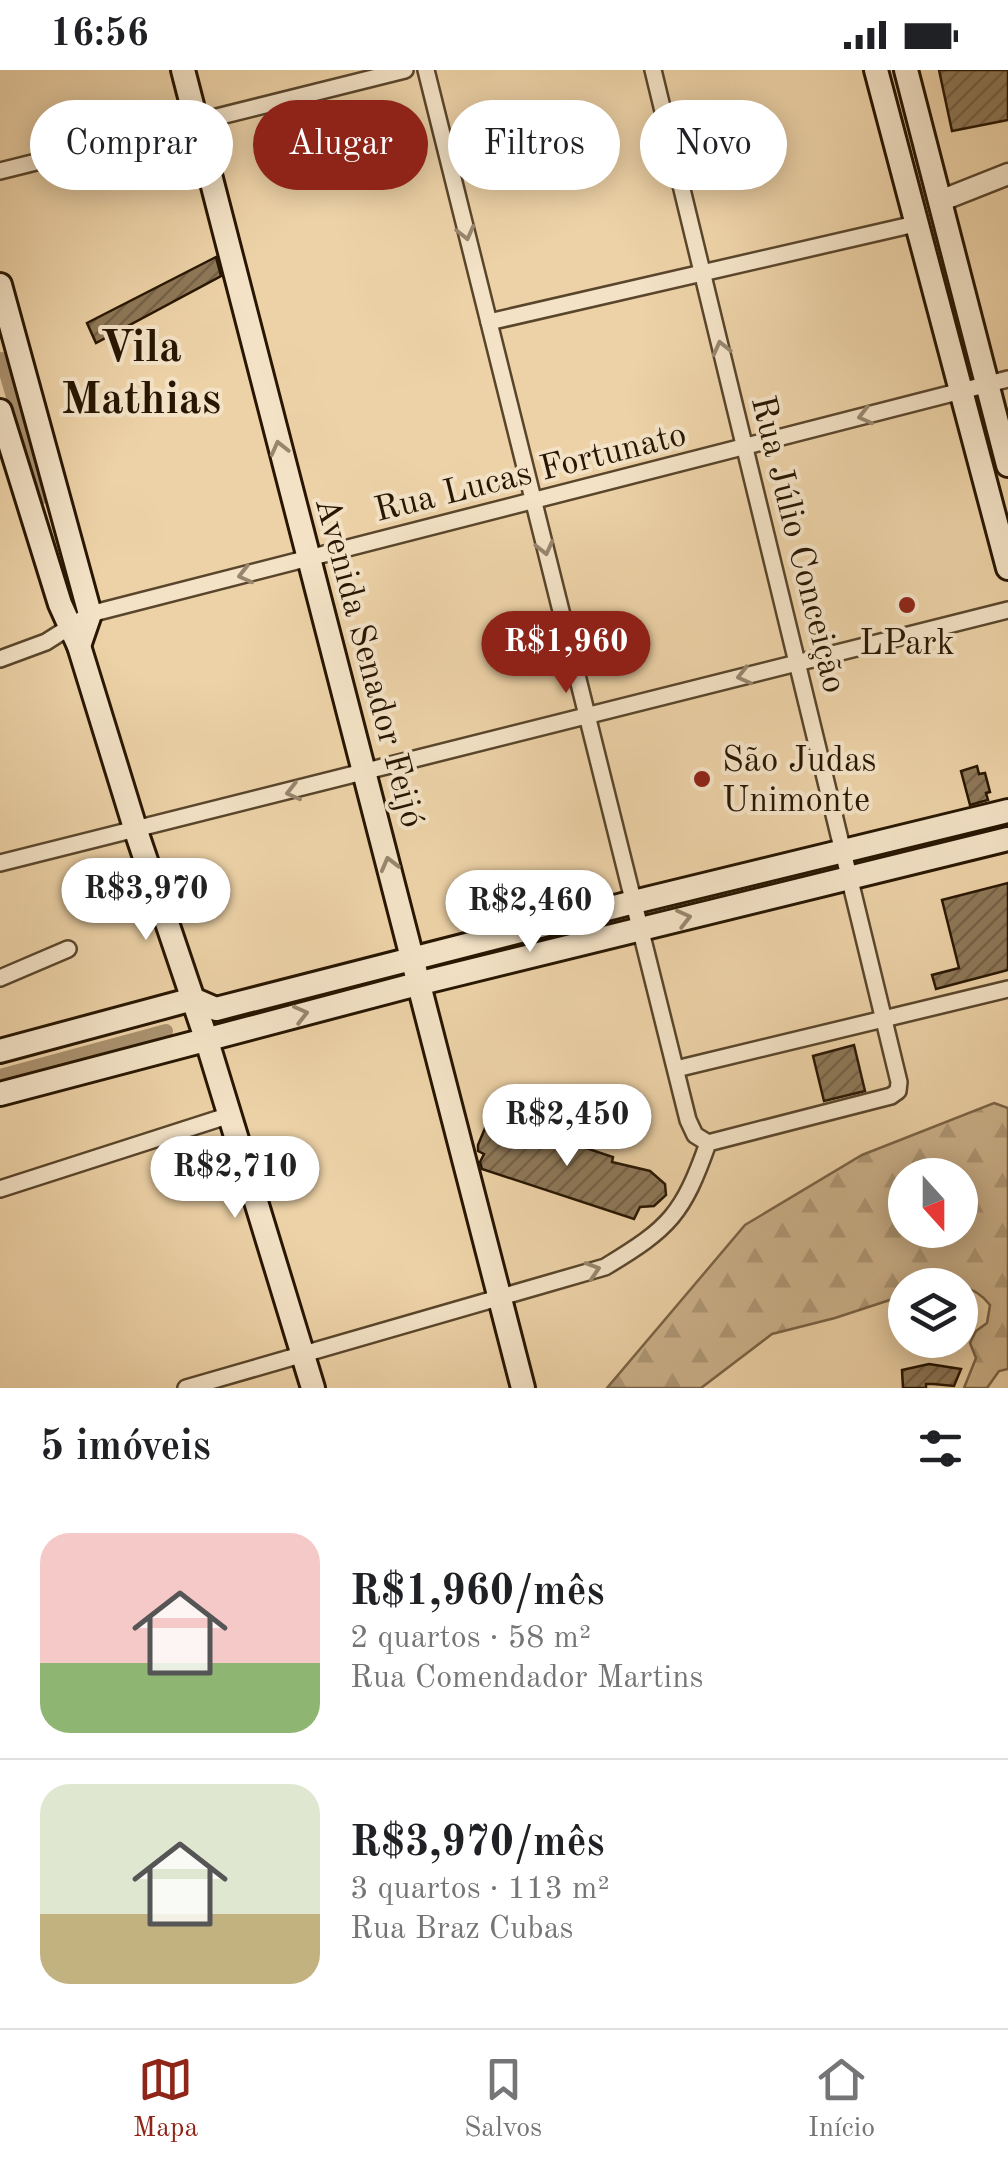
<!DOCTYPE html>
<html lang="pt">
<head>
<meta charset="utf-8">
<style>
	:root { --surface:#fff; --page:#f2f2f2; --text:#202124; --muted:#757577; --line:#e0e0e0; --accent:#8f2418 }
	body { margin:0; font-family:"Old Standard TT",serif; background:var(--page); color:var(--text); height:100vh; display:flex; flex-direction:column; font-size:38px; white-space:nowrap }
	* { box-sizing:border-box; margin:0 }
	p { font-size:32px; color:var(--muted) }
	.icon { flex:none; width:55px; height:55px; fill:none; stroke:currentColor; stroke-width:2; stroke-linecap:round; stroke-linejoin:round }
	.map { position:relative; height:1318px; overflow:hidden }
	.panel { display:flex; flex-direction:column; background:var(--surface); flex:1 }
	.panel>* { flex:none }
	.top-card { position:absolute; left:30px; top:30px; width:950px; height:90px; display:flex; gap:20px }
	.needle { width:65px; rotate:159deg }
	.fabs { position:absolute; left:888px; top:1088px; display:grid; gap:20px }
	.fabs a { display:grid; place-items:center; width:90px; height:90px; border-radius:50%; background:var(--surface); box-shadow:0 5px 25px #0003; font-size:50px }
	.price { position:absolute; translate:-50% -85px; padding:0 22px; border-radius:35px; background:#fff; color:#222; font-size:32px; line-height:65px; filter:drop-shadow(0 2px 5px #0008) }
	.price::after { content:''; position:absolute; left:50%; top:60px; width:30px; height:22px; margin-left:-15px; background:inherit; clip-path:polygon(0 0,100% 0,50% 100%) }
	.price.selected { background:var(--accent); color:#fff }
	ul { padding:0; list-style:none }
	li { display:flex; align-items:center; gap:30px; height:250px; padding:0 40px }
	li+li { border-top:2px solid var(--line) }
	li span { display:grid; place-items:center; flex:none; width:280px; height:200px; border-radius:30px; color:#555 }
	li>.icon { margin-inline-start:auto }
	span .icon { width:120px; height:120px; fill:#fffc; stroke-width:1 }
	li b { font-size:42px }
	h2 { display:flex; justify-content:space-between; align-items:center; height:120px; padding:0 40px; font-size:42px }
	.pill { padding:0 35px; border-radius:45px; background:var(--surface); box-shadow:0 5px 25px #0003; font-size:35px; line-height:90px }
	.pill.selected { background:var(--accent); color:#fff }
	.status { display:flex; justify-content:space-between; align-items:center; height:70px; padding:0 50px; background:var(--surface); direction:ltr }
	.status svg { height:28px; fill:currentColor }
	.menu { display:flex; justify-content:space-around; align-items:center; height:140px; border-top:2px solid var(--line); background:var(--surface); font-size:28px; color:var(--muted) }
	.menu a { display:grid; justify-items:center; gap:5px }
	.menu .selected { color:var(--accent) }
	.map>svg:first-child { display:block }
</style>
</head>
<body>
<div class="status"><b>16:56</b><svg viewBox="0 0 49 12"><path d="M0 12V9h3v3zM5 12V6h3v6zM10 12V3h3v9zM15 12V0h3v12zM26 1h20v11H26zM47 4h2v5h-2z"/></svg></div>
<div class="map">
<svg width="1008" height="1318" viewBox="0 0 1008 1318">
	<defs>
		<pattern id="forest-firs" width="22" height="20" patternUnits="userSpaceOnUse" patternTransform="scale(2.5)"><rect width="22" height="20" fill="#ccb28b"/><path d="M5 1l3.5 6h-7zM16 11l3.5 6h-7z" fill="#af9876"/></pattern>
		<pattern id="building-hatch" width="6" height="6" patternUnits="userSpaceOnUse" patternTransform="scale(2.5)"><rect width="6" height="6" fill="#8e7858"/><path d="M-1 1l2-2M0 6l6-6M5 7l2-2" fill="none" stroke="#746147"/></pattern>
	</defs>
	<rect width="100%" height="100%" fill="#edd2a7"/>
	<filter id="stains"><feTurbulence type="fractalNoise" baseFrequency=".002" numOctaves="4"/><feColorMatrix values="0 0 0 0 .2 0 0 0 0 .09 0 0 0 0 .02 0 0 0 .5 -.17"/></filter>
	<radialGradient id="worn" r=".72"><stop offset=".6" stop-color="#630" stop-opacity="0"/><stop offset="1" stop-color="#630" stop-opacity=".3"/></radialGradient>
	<path fill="url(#forest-firs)" stroke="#7a6446" stroke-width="2.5" fill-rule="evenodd" d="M 994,1033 L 1008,1038 L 1008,1299 L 999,1301 L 987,1318 L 964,1318 L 976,1288 L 970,1273 L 976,1261 L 987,1253 L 990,1235 C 969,1207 937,1215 905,1215 L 905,1225 L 835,1248 L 772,1264 L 701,1318 L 607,1318 L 745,1155 L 862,1085 ZM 905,1105 L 960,1105 L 960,1160 L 905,1160 Z"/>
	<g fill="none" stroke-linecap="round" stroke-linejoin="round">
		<g stroke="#aa926f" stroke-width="14">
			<path d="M 2,289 L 42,427"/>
			<path d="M 0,1006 L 166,961"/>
		</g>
	</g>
	<g fill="url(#building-hatch)" stroke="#281602" stroke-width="2.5">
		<path d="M 939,0 L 1008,0 L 1008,50 L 952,61 Z"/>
		<path d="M 216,187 L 221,206 L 96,273 L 87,253 Z"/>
		<path d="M 977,696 L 979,704 L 985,703 L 990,722 L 986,723 L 988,730 L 970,735 L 961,701 Z"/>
		<path d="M 1008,813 L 1008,900 L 936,919 L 932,905 L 959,898 L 942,830 Z"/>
		<path d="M 854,975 L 865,1021 L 824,1031 L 813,986 Z"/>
		<path d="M 490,1046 L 613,1087 L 612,1092 L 650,1101 L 665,1114 L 666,1125 L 654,1136 L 640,1137 L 634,1149 L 482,1099 L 480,1092 L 484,1084 L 478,1081 L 478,1075 Z"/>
		<path d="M 929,1294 L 961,1299 L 954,1316 L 933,1314 L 926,1314 L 926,1318 L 903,1318 L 902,1300 Z"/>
	</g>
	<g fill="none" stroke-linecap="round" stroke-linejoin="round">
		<defs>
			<g id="minor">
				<path d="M 426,0 L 688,1050 L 695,1065 L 708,1073"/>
				<path d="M 0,101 L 405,0"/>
				<path d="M 489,252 L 915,154"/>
				<path d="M 0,589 L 46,572 L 90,544 L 1008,309"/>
				<path d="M 0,793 L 1008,540"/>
				<path d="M 0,908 L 68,879"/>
				<path d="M 676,999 L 1008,919"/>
				<path d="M 0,1119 L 230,1045"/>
				<path d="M 186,1318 L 605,1197 C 670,1158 683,1144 708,1073 L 891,1026 L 898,1021 L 899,1012 L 653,0"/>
			</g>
			<path id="tertiary" d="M 940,131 L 1008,104"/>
			<g id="secondary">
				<path d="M 183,0 L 523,1318"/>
				<path d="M 876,0 L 1008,498"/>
				<path d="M 906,0 L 1008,395"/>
				<path d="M 0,215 L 90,544 L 79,576"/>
				<path d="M 0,341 L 60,534 L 79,576 L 136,761 L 206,968 L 313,1318"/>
				<path d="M 0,981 L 193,929 L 216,939 L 634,832 L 1008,741"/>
				<path d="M 0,1024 L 421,913 L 1008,769"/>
			</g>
		</defs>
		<use href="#minor" stroke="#59452b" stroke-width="20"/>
		<use href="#tertiary" stroke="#59452b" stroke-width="25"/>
		<use href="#secondary" stroke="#281602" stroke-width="28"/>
		<use href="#minor" stroke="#f3e2c6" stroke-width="15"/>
		<use href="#tertiary" stroke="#f3e2c6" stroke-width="20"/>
		<use href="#secondary" stroke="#f3e2c6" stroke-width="22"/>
	</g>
	<defs><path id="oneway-chevron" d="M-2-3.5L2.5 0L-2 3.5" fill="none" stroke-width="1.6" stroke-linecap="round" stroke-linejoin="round" transform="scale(2.5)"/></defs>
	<g stroke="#98866e">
		<use href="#oneway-chevron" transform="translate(466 163) rotate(76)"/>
		<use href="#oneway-chevron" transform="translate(721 278) rotate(-104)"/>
		<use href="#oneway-chevron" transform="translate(865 346) rotate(166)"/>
		<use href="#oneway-chevron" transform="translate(279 378) rotate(-104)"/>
		<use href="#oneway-chevron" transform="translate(545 478) rotate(76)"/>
		<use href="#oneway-chevron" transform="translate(245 505) rotate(166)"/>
		<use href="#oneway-chevron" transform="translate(744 606) rotate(166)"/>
		<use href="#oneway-chevron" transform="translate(293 722) rotate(166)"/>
		<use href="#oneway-chevron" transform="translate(389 794) rotate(-105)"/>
		<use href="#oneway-chevron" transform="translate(684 848) rotate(-14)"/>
		<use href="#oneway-chevron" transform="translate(301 944) rotate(-14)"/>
		<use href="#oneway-chevron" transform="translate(593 1200) rotate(-18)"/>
	</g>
	<g fill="#8f2418" stroke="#f3e2c6" stroke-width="4">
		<circle cx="907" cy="535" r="10"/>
		<circle cx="702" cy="709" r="10"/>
	</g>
	<g text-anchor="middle" stroke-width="8" stroke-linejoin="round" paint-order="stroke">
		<g font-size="35" fill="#281602" stroke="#f3e2c6">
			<text transform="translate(530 401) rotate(-14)" y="12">Rua Lucas Fortunato</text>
			<text transform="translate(800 474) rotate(76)" y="12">Rua Júlio Conceição</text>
			<text transform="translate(371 592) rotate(75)" y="12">Avenida Senador Feijó</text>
		</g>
		<g font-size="35" fill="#281602" stroke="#f3e2c6">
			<text x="907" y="584">LPark</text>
			<text x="722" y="701" text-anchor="start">São Judas<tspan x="722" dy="40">Unimonte</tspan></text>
		</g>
		<g font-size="45" font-weight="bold" fill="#281602" stroke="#f3e2c6">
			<text x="141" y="291">Vila<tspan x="141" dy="52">Mathias</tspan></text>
		</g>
	</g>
	<rect width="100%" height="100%" filter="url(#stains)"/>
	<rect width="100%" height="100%" fill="url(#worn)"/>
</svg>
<div class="fabs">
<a><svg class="needle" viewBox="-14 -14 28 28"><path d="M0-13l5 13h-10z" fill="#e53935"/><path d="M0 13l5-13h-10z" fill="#757577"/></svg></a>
<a><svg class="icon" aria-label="layers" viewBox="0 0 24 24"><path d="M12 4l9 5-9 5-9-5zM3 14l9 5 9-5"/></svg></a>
</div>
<b class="price selected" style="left:566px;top:626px">R$1,960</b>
<b class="price" style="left:146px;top:873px">R$3,970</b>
<b class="price" style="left:530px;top:885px">R$2,460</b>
<b class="price" style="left:567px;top:1099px">R$2,450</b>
<b class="price" style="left:235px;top:1151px">R$2,710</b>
<div class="top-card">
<a class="pill">Comprar</a>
<a class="pill selected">Alugar</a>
<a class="pill">Filtros</a>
<a class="pill">Novo</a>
</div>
</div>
<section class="panel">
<h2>5 imóveis<svg class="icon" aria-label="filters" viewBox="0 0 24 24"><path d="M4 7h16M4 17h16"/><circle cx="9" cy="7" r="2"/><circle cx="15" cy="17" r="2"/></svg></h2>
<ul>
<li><span style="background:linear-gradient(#f6c9c9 65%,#8fb573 0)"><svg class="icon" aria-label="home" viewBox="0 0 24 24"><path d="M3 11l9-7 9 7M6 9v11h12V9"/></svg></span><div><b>R$1,960/mês</b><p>2 quartos · 58 m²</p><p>Rua Comendador Martins</p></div></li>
<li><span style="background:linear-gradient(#dfe7d0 65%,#c2b280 0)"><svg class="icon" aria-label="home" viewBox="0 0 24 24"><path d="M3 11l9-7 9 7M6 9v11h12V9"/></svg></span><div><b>R$3,970/mês</b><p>3 quartos · 113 m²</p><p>Rua Braz Cubas</p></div></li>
</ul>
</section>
<nav class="menu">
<a class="selected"><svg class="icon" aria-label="map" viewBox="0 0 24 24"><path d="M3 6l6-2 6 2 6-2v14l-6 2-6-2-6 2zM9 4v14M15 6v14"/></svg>Mapa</a>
<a><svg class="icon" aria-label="saved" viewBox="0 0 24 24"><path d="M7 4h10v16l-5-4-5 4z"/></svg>Salvos</a>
<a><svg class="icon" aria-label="home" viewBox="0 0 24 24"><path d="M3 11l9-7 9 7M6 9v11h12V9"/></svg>Início</a>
</nav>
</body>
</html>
